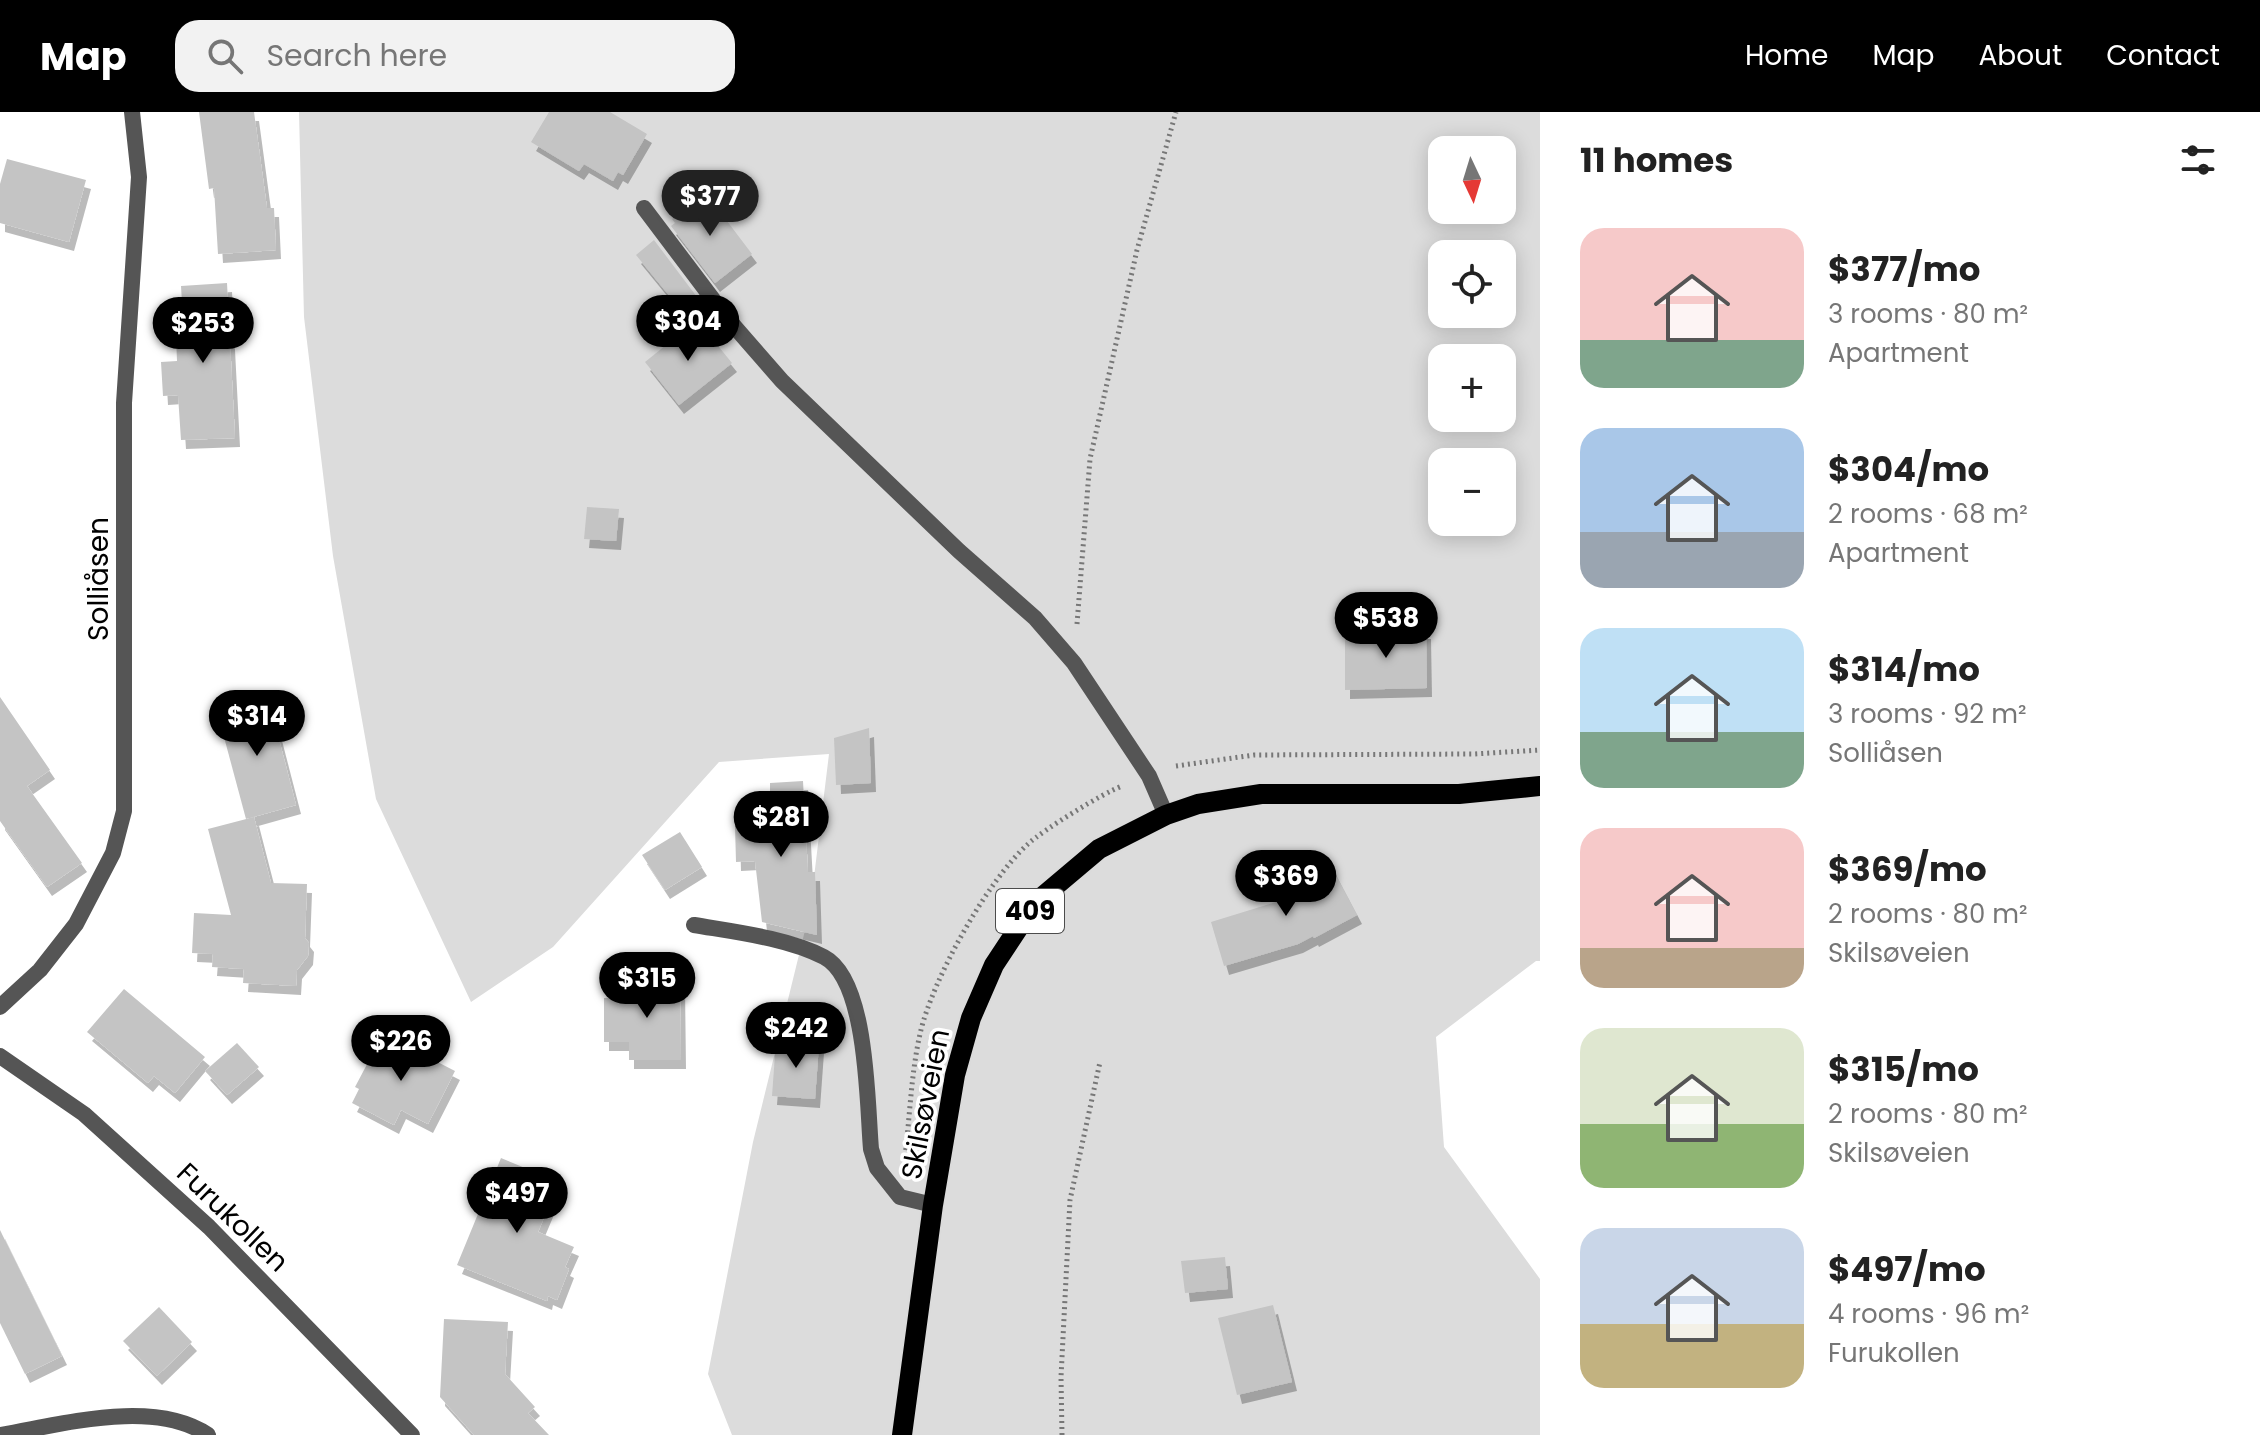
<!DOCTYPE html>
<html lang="en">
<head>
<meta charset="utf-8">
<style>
	:root { --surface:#fff; --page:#f2f2f2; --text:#222; --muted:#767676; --accent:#000 }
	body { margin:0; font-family:Poppins,sans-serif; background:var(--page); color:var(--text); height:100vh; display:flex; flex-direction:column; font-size:30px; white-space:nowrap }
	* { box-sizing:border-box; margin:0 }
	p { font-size:26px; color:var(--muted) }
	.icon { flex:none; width:44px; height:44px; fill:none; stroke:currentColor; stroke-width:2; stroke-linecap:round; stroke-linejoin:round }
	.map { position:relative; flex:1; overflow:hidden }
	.side { display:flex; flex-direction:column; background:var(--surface); width:720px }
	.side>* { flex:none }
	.needle { width:52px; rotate:176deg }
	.fabs { position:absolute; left:1428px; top:24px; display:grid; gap:16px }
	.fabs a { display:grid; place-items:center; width:88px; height:88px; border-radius:16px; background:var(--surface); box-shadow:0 4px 20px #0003; font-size:40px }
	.price { position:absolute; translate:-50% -68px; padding:0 18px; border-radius:28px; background:var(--accent); color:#fff; font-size:26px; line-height:52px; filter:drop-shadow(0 2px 4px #0008) }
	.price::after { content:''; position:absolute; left:50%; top:48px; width:24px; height:18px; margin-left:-12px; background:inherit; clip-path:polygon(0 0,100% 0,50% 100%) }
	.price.selected { background:#222; color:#fff }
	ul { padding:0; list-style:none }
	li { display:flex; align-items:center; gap:24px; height:200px; padding:0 40px }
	li span { display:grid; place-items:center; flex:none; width:224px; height:160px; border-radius:24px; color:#555 }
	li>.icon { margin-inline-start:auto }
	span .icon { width:96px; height:96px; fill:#fffc; stroke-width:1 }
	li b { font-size:34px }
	h2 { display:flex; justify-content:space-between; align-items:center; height:96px; padding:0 40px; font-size:34px }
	header { display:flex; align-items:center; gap:48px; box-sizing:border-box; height:112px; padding:0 40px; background:var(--accent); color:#fff }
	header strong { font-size:38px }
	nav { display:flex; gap:44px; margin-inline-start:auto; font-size:28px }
	.search { width:560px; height:72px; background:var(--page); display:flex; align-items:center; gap:20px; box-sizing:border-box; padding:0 28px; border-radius:24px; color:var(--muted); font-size:30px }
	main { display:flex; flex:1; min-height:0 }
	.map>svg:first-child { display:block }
</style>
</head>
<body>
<header>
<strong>Map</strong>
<div class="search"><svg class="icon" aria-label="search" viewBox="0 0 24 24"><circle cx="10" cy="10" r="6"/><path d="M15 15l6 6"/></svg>Search here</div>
<nav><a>Home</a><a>Map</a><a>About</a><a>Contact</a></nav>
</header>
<main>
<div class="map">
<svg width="1540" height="1323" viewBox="0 0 1540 1323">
	<defs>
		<filter id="shadow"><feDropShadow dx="5" dy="9" stdDeviation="0" flood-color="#0004"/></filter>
	</defs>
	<rect width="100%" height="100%" fill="#fff"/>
	<path fill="#dcdcdc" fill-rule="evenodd" d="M 299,0 L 1540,0 L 1540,849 L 1536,849 L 1436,925 L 1444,1035 L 1540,1167 L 1540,1323 L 732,1323 L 708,1262 L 753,1030 L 810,798 L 829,642 L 719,650 L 553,835 L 471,890 L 376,687 L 333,444 L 304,205 ZM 1442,38 L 1502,38 L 1502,98 L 1442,98 ZM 1442,142 L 1502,142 L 1502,202 L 1442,202 ZM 1442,246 L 1502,246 L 1502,306 L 1442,306 ZM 1442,350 L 1502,350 L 1502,410 L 1442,410 Z"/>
	<g fill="#c4c4c4" filter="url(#shadow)">
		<path d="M 199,0 L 254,0 L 267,96 L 274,96 L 276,138 L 218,142 L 214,76 L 209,77 Z"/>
		<path d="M 549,0 L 610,0 L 647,22 L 623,63 L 618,60 L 613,69 L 584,52 L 579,59 L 531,30 Z"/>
		<path d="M 7,47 L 86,68 L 69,130 L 0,111 L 0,72 Z"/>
		<path d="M 705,80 L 752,142 L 715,171 L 671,114 L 675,111 L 672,107 Z"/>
		<path d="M 654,128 L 697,185 L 681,198 L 636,143 Z"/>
		<path d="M 227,171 L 235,326 L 181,328 L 178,283 L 163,284 L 161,250 L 177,249 L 176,224 L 184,224 L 181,174 Z"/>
		<path d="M 697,208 L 732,251 L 679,293 L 645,250 Z"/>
		<path d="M 587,395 L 619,397 L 616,429 L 584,427 Z"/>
		<path d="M 1345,518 L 1426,518 L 1427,576 L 1345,578 Z"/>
		<path d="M 0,585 L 50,658 L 27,674 L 82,751 L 47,775 L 0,709 Z"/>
		<path d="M 268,585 L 296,693 L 246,707 L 217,599 Z"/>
		<path d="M 869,616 L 871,671 L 836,673 L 834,626 Z"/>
		<path d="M 803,669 L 808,760 L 815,760 L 817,823 L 762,810 L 755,749 L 736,750 L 735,714 L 754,714 L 753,695 L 770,693 L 770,671 Z"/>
		<path d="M 254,705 L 271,771 L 307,772 L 305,826 L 309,831 L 308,844 L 297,858 L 296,874 L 243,871 L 244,857 L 212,855 L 213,842 L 192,841 L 194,801 L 231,803 L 208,717 Z"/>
		<path d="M 680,720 L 702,755 L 665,778 L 642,743 Z"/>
		<path d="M 1329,750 L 1357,803 L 1314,826 L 1313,824 L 1298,832 L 1224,854 L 1211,810 L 1292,785 L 1286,774 Z"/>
		<path d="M 628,867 L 680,867 L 681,948 L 629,948 L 629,930 L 604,930 L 604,886 L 628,885 Z"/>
		<path d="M 124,877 L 205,945 L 175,981 L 154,964 L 148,971 L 87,920 Z"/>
		<path d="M 383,922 L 455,959 L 428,1012 L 401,998 L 394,1013 L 352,991 L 359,977 L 355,975 Z"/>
		<path d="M 776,929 L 819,932 L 815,987 L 772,984 Z"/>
		<path d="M 237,931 L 259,955 L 227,983 L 205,959 Z"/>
		<path d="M 501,1046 L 559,1070 L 538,1120 L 574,1135 L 565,1155 L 569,1157 L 557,1188 L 548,1184 L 547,1189 L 457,1153 Z"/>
		<path d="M 0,1118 L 62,1244 L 25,1262 L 0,1211 Z"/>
		<path d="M 1225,1145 L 1228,1177 L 1185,1181 L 1181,1149 Z"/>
		<path d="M 1273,1193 L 1292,1270 L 1237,1283 L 1218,1206 Z"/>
		<path d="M 159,1195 L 192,1230 L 157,1264 L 123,1229 Z"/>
		<path d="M 444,1207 L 508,1210 L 505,1262 L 535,1295 L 528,1301 L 549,1323 L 474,1323 L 440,1285 Z"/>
	</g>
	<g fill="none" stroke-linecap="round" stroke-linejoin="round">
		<defs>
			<path id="primary" d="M 902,1323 L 933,1093 L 955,963 L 971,906 L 994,853 L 1035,791 L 1099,737 L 1166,703 L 1198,692 L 1261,682 L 1459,682 L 1540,674"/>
		</defs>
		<use href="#primary" stroke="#dbdbdb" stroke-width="24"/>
		<g stroke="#777" stroke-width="5" stroke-dasharray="2 4" stroke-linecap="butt">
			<path d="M 1077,512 L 1090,347 L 1137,138 L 1176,0"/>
			<path d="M 1176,654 L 1254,643 L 1474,642 L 1540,638"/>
			<path d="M 905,1044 C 910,1004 911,962 920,922 C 932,868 987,769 1028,732 C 1043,718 1103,681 1122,674"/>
			<path d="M 1062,1323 L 1061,1265 L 1070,1088 L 1100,950"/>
		</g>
		<g stroke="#555" stroke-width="16">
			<path d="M 644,96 L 727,206 L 782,269 L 959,439 L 1035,506 L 1074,551 L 1149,664 L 1166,703"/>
			<path d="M 694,813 C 735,820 787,826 824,845 C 868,868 867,992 871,1037 L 877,1056 L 900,1085 L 933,1093"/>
			<path d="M 0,895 L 40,858 L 76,812 L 113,741 L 124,699 L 124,291 L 139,65 L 132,0"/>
			<path d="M 0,944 L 84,1002 L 209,1115 L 412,1323"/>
			<path d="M 0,1323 C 61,1313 153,1286 208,1323"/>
		</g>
		<use href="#primary" stroke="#000" stroke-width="20"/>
	</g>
	<g text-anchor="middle" stroke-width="7" stroke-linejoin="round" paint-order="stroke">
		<rect fill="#fff" stroke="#4c4c4c" stroke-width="2" x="996" y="777" width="68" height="44" rx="6"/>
		<g font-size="26" font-weight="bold" fill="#000">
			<text x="1030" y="808">409</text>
		</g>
		<g font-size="28" fill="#000" stroke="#fff">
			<text transform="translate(98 467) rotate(-90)" y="10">Solliåsen</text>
			<text transform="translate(925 992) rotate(-79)" y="10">Skilsøveien</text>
			<text transform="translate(233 1105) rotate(44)" y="10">Furukollen</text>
		</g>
	</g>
</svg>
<div class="fabs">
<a><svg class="needle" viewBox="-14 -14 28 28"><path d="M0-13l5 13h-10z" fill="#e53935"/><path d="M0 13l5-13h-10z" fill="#767676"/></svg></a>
<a><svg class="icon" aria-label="locate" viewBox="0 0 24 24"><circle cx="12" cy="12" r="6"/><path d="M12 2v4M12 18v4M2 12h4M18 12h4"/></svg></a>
<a>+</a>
<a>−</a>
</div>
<b class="price selected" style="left:710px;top:126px">$377</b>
<b class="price" style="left:688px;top:251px">$304</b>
<b class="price" style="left:203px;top:253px">$253</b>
<b class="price" style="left:1386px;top:548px">$538</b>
<b class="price" style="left:257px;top:646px">$314</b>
<b class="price" style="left:781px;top:747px">$281</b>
<b class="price" style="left:1286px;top:806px">$369</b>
<b class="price" style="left:647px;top:908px">$315</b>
<b class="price" style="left:796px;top:958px">$242</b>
<b class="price" style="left:401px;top:971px">$226</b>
<b class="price" style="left:517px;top:1123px">$497</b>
</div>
<section class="side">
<h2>11 homes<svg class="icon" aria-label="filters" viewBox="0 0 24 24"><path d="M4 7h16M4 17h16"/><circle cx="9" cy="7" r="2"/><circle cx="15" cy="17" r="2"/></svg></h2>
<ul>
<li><span style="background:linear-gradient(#f6c9c9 70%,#7fa58c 0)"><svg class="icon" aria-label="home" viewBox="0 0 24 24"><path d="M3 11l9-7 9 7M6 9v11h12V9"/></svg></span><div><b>$377/mo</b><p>3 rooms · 80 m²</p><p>Apartment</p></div></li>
<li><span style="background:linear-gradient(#a9c7e8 65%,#9aa5b1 0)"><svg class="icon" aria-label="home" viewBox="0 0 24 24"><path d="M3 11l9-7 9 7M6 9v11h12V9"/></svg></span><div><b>$304/mo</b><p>2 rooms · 68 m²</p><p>Apartment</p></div></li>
<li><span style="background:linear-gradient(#bfe0f5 65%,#7fa58c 0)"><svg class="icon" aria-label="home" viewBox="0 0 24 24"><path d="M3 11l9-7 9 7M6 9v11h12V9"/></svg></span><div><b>$314/mo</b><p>3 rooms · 92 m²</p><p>Solliåsen</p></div></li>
<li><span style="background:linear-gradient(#f6c9c9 75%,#b9a48a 0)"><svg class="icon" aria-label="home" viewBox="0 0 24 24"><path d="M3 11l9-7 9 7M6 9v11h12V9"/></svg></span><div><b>$369/mo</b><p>2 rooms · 80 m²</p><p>Skilsøveien</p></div></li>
<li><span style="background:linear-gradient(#dfe7d0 60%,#8fb573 0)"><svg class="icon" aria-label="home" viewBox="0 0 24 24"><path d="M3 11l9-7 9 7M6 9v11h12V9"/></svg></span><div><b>$315/mo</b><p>2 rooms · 80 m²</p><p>Skilsøveien</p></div></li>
<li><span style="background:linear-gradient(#c9d6e8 60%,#c2b280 0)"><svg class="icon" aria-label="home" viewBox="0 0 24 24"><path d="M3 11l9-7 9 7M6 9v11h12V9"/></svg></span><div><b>$497/mo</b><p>4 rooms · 96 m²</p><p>Furukollen</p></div></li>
</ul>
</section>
</main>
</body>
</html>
